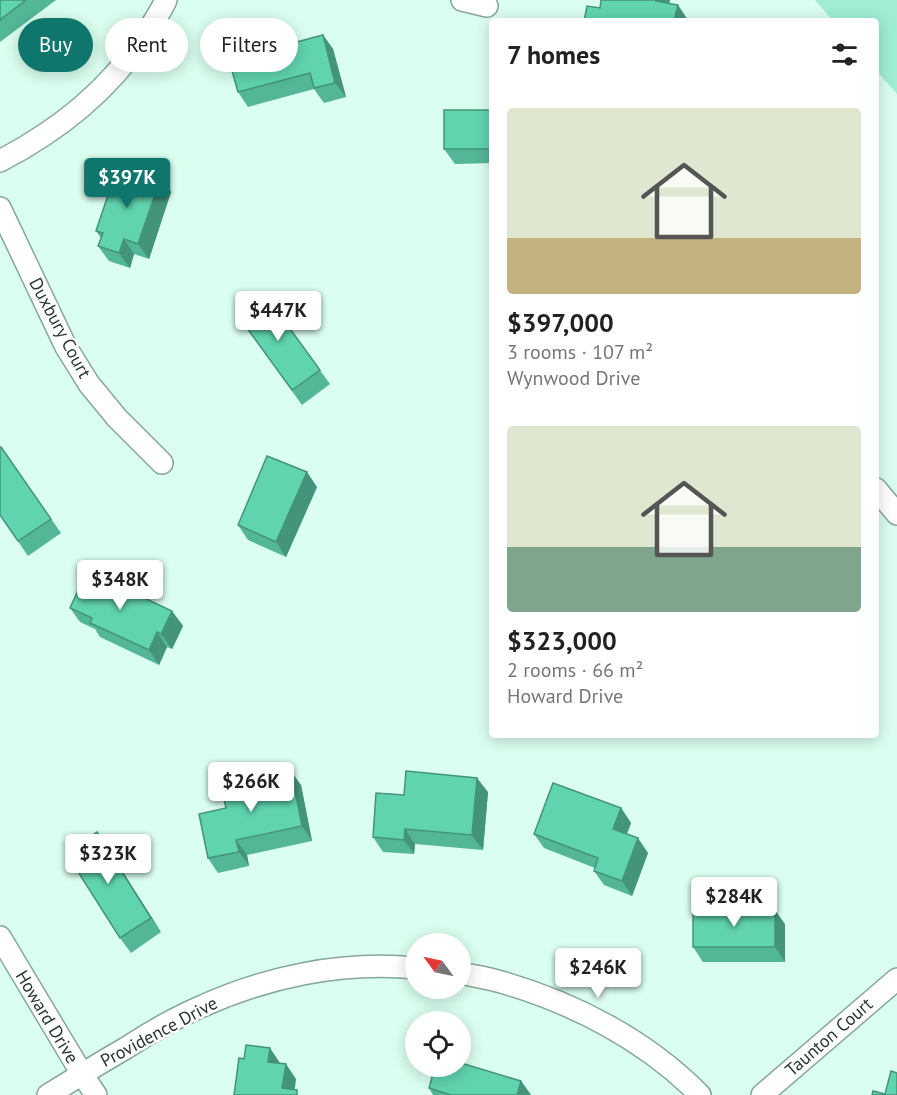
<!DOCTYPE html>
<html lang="en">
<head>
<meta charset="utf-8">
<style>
	:root { --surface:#fff; --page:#f2f2f2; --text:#222; --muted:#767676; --accent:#0f766e }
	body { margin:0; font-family:"PT Sans",sans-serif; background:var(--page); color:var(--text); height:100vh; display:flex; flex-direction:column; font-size:22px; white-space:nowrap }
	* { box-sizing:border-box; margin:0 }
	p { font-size:20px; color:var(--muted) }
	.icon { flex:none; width:33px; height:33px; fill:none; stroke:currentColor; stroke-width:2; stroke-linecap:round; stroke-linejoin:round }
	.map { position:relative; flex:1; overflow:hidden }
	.panel { position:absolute; left:489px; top:18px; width:390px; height:720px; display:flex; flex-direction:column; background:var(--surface); border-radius:6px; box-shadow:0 3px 15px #0003 }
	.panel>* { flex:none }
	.top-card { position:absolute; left:18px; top:18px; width:381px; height:54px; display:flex; gap:12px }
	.needle { width:39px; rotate:303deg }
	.tools { position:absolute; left:405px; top:933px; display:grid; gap:12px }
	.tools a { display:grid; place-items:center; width:66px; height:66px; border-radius:50%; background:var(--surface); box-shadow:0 3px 15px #0003; font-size:30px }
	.price { position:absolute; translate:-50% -51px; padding:0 14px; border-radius:6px; background:#fff; color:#222; font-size:20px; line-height:39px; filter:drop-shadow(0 2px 3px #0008) }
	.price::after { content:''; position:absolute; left:50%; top:36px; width:18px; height:14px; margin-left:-9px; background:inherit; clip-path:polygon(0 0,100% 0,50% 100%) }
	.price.selected { background:var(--accent); color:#fff }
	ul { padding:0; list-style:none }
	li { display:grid; align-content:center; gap:12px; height:318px; padding:0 18px }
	li span { display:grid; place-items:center; height:186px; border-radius:6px; color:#555 }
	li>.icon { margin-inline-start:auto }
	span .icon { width:108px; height:108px; fill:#fffc; stroke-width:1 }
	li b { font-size:26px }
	h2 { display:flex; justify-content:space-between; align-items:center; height:72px; padding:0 18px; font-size:26px }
	.pill { padding:0 21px; border-radius:27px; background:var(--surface); box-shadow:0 3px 15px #0003; font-size:21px; line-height:54px }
	.pill.selected { background:var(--accent); color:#fff }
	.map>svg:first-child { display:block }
</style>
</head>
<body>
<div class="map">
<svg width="897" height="1095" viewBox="0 0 897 1095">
	<rect width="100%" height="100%" fill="#dafeef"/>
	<path fill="#a0eed1" d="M 815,0 L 897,0 L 897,94 L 876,70 L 876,21 L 833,21 Z"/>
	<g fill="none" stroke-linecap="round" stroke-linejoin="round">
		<defs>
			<g id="minor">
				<path d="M 462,0 L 487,6"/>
				<path d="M 0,161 C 59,130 107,92 145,36 C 152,24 160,13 166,0"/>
				<path d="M 0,208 L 66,347 L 89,384 L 117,418 L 162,463"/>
				<path d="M 876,489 L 897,514"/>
				<path d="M 0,937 L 82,1074 L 96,1095"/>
				<path d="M 460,973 C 474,976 488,978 501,982 C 574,1003 646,1040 700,1095"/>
				<path d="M 48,1095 C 74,1079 100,1063 126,1048 C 149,1033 173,1019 198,1008 C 265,977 341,961 416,968"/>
				<path d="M 762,1095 L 897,979"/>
			</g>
		</defs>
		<use href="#minor" stroke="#87a79a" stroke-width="24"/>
		<use href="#minor" stroke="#fff" stroke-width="21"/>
	</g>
	<g fill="#53b696">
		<path d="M 0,0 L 56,0 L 0,42 Z"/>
		<path d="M 323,35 L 333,49 L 346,97 L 324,103 L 314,89 L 248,107 L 238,92 Z"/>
		<path d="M 492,110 L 492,163 L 455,164 L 444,149 Z"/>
		<path d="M 161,177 L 171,192 L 149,259 L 134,254 L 130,268 L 109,261 L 98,246 L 101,238 L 96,231 L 118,188 Z"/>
		<path d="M 264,293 L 330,384 L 302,405 L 236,313 Z"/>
		<path d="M 1,447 L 61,533 L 28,556 L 0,515 Z"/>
		<path d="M 317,487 L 286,557 L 248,540 L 238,525 Z"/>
		<path d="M 70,608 L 172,611 L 183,626 L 172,649 L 167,647 L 159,665 L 100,637 L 95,629 L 80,622 Z"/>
		<path d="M 301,785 L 312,841 L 247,855 L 249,866 L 218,873 L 208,858 L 226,808 Z"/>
		<path d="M 488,792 L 483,850 L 415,844 L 414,854 L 383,852 L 373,837 L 404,795 Z"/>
		<path d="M 621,808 L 631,823 L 627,834 L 648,853 L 632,896 L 604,885 L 594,871 L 595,868 L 544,848 L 534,834 Z"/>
		<path d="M 97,832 L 161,932 L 131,953 L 120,938 Z"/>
		<path d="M 785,924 L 785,962 L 703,962 L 693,947 Z"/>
		<path d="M 459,1069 L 521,1081 L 531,1095 L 433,1095 L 429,1088 Z"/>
	</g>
	<g fill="#43947a">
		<path d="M 657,0 L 670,0 L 667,16 L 656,1 Z"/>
		<path d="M 678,5 L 688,20 L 688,21 L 674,21 Z"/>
		<path d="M 323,35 L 333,49 L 346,97 L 335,83 Z"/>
		<path d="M 161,177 L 171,192 L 149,259 L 138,244 Z"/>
		<path d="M 124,239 L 134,254 L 130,268 L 119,253 Z"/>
		<path d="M 307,472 L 317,487 L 286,557 L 276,542 Z"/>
		<path d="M 172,611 L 183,626 L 172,649 L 161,634 Z"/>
		<path d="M 157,632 L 167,647 L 159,665 L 149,650 Z"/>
		<path d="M 291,771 L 301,785 L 312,841 L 302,826 Z"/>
		<path d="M 477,778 L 488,792 L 483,850 L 472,835 Z"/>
		<path d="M 621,808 L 631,823 L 623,843 L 613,829 Z"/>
		<path d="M 405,829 L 415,844 L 414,854 L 404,840 Z"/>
		<path d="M 97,832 L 107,847 L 161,932 L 151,918 Z"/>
		<path d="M 638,838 L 648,853 L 632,896 L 622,881 Z"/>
		<path d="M 236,840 L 247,855 L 249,866 L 239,852 Z"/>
		<path d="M 775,910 L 785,924 L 785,962 L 775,947 Z"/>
		<path d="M 270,1048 L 280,1063 L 268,1062 Z"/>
		<path d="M 286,1064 L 296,1079 L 294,1095 L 282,1088 Z"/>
		<path d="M 521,1081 L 531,1095 L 517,1095 Z"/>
	</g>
	<g fill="#60d4ae" stroke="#43947a" stroke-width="1.5">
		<path d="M 0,0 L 26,0 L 0,20 Z"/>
		<path d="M 601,0 L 657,0 L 656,1 L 678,5 L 674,21 L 584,21 L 587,6 L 600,8 Z"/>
		<path d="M 323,35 L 335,83 L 314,88 L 310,73 L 238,92 L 229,60 Z"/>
		<rect x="444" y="110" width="48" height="39"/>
		<path d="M 125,166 L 161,177 L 138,244 L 124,239 L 119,253 L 98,246 L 103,233 L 96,231 L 111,186 L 118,188 Z"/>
		<path d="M 264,293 L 320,370 L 292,390 L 236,313 Z"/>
		<path d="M 1,447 L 51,519 L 18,541 L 0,515 L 0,448 Z"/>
		<path d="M 267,456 L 307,472 L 276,542 L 238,525 Z"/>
		<path d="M 87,571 L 172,611 L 161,634 L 157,632 L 149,650 L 90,623 L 92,618 L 70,608 Z"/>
		<path d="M 291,771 L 302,826 L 236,840 L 239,852 L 208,858 L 199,814 L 226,808 L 221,786 Z"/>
		<path d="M 406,771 L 477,778 L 472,835 L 405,829 L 404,840 L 373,837 L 376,793 L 404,795 Z"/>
		<path d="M 553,783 L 621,808 L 613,829 L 638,838 L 622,881 L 594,871 L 598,858 L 534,834 Z"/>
		<path d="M 97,832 L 151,918 L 120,938 L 66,853 Z"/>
		<rect x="693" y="910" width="82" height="37"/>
		<path d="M 246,1045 L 270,1048 L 268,1062 L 286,1064 L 282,1088 L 297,1090 L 297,1095 L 234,1095 L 239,1058 L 244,1059 Z"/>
		<path d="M 461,1063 L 521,1081 L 517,1095 L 451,1095 L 429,1088 L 435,1066 L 453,1066 L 459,1069 Z"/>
		<path d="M 891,1071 L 897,1073 L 897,1095 L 872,1095 L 873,1091 L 885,1094 Z"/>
	</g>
	<g text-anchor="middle" stroke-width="5" stroke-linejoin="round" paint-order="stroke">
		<g font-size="18" fill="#293631" stroke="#fff">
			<text transform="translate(60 328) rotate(62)" y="6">Duxbury Court</text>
			<text transform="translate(47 1017) rotate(59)" y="6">Howard Drive</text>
			<text transform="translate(159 1032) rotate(-28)" y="6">Providence Drive</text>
			<text transform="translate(829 1037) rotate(-41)" y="6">Taunton Court</text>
		</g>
	</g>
</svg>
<div class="tools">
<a><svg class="needle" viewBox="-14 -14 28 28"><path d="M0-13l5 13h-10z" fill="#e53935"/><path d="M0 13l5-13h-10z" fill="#767676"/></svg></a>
<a><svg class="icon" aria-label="locate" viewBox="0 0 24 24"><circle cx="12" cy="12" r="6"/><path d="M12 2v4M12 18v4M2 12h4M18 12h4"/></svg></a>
</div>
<b class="price selected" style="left:127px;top:209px">$397K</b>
<b class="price" style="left:278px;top:342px">$447K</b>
<b class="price" style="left:120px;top:611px">$348K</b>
<b class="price" style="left:251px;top:813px">$266K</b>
<b class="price" style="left:108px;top:885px">$323K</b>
<b class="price" style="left:734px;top:928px">$284K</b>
<b class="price" style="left:598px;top:999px">$246K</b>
<div class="top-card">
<a class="pill selected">Buy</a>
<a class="pill">Rent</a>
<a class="pill">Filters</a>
</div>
<section class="panel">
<h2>7 homes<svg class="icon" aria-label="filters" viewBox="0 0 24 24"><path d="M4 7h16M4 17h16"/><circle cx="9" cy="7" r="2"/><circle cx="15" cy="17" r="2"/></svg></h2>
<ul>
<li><span style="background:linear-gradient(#dfe7d0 70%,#c2b280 0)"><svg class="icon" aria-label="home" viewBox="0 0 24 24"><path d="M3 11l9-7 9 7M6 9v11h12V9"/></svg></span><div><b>$397,000</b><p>3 rooms · 107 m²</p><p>Wynwood Drive</p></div></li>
<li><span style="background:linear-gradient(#dfe7d0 65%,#7fa58c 0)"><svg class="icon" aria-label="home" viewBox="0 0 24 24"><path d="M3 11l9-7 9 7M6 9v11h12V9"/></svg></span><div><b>$323,000</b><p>2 rooms · 66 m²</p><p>Howard Drive</p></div></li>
</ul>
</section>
</div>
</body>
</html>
